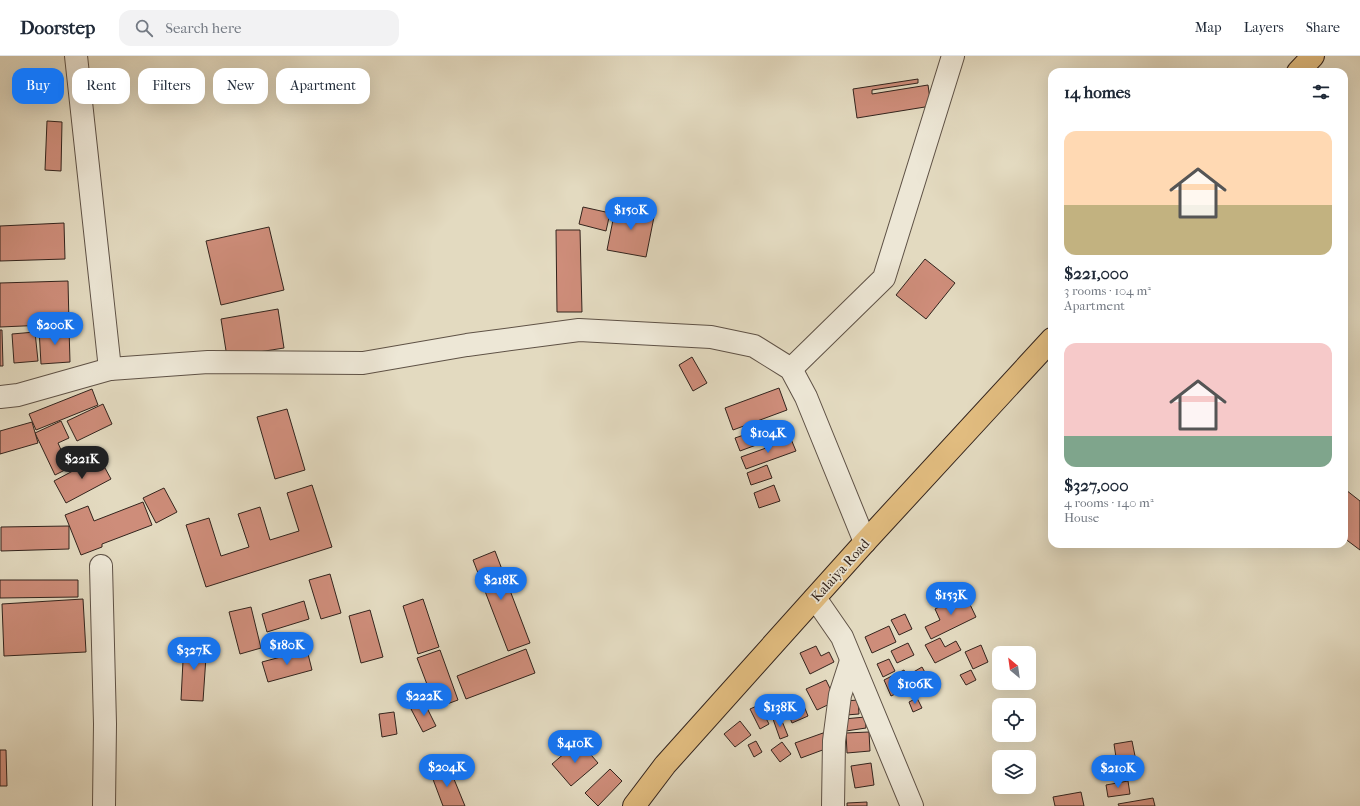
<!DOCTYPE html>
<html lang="en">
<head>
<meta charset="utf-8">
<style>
	:root { --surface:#fff; --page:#f2f2f3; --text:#1f2937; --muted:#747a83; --line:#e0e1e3; --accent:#1a73e8 }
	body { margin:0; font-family:"IM FELL French Canon",serif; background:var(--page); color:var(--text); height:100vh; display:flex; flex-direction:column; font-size:15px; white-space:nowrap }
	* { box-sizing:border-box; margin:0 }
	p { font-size:13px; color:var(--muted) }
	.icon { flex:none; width:22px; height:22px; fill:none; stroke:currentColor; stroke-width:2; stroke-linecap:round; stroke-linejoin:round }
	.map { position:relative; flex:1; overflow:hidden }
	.sheet { position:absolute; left:1048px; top:12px; width:300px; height:480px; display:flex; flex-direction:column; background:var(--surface); border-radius:12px; box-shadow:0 4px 16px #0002 }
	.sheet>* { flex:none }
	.guide { position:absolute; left:12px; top:12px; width:380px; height:36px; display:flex; gap:8px }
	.needle { width:26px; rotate:331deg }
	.tools { position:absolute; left:992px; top:590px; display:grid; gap:8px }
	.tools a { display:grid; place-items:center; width:44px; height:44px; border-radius:8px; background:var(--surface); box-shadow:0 4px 16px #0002; font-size:20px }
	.price { position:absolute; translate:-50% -34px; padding:0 9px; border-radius:14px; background:var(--accent); color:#fff; font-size:13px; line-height:26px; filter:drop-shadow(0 1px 2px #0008) }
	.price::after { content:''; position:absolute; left:50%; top:24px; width:12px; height:9px; margin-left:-6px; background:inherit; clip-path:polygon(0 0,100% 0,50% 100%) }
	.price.on { background:#222; color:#fff }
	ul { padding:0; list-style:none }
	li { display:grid; align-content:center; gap:8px; height:212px; padding:0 16px }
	li span { display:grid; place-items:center; height:124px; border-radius:12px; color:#555 }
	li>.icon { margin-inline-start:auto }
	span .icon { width:72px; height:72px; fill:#fffc; stroke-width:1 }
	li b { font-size:17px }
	h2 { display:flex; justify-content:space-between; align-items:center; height:48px; padding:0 16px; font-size:17px }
	.chip { padding:0 14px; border-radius:12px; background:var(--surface); box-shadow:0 4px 16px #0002; font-size:14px; line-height:36px }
	.chip.on { background:var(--accent); color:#fff }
	header { display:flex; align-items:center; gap:24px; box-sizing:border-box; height:56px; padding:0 20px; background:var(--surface); border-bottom:1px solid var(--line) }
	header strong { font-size:19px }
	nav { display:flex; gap:22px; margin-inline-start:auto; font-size:14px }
	.search { width:280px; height:36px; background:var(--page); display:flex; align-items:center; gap:10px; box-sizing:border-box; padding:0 14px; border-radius:12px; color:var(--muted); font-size:15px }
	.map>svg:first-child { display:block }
</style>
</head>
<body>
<header>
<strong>Doorstep</strong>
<div class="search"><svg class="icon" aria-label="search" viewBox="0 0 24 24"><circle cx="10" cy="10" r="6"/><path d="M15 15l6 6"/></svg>Search here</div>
<nav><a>Map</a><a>Layers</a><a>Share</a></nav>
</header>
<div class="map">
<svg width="1360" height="750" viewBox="0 0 1360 750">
	<rect width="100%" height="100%" fill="#e3dac0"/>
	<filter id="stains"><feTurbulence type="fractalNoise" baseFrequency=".005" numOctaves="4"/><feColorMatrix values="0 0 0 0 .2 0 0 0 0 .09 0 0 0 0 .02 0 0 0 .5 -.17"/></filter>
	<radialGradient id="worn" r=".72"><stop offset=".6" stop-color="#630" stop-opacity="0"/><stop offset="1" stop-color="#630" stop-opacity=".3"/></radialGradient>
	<g fill="#ce8d7a" stroke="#33241d">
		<path d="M 918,23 L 918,27 L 872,34 L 872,38 L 928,29 L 931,50 L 857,62 L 853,33 Z"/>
		<path d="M 47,65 L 62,66 L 61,115 L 45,114 Z"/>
		<path d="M 616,149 L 655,156 L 646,201 L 607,194 Z"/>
		<path d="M 583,151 L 610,157 L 606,175 L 579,168 Z"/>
		<path d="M 64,167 L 65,203 L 0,205 L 0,170 Z"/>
		<path d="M 269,171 L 284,234 L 221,249 L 206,185 Z"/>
		<path d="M 556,174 L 580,174 L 582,256 L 557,256 Z"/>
		<path d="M 925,203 L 955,227 L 926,263 L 896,239 Z"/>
		<path d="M 68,225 L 69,268 L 0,271 L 0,227 Z"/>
		<path d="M 278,253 L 284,292 L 227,301 L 221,263 Z"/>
		<path d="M 69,272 L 70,306 L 41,308 L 39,273 Z"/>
		<path d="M 0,274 L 2,274 L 3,310 L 0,310 Z"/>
		<path d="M 35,276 L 38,305 L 14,307 L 12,278 Z"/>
		<path d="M 692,301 L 707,327 L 693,335 L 679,309 Z"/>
		<path d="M 779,332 L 787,354 L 733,374 L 725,352 Z"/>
		<path d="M 92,333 L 98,349 L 36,374 L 29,358 Z"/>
		<path d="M 103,348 L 112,368 L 77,385 L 67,365 Z"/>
		<path d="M 287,353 L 305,414 L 275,423 L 257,361 Z"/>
		<path d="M 61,365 L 69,382 L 58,387 L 69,412 L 55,419 L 35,377 Z"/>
		<path d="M 32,366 L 38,387 L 0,398 L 0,375 Z"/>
		<path d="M 782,366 L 786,378 L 740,395 L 735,382 Z"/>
		<path d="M 791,383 L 796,395 L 746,413 L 741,401 Z"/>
		<path d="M 99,401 L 111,423 L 66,447 L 54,425 Z"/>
		<path d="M 767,409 L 772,422 L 751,429 L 747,417 Z"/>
		<path d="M 312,429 L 332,491 L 206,531 L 186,469 L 209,462 L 221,500 L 249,491 L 238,458 L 260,451 L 270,484 L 299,475 L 287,437 Z"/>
		<path d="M 774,429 L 780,445 L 759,452 L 754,437 Z"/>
		<path d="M 164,432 L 177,456 L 156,467 L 143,442 Z"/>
		<path d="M 1346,434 L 1360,445 L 1360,494 L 1344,482 L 1344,436 Z"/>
		<path d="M 143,446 L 152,469 L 102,488 L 102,491 L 81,499 L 65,459 L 88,450 L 94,465 Z"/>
		<path d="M 69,470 L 69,493 L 1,495 L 1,471 Z"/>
		<path d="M 495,495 L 530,587 L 508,595 L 473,504 Z"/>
		<path d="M 330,518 L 341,557 L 321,563 L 309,524 Z"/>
		<path d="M 0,524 L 78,524 L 78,541 L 0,542 Z"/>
		<path d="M 965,538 L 976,561 L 931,583 L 925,571 L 940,564 L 935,553 Z"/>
		<path d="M 83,543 L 86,596 L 4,600 L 2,548 Z"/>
		<path d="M 423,543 L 439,591 L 418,598 L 403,550 Z"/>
		<path d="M 304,545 L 309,563 L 267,576 L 262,558 Z"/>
		<path d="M 251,551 L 261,592 L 240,598 L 229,556 Z"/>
		<path d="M 370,554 L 383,601 L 361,607 L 349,560 Z"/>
		<path d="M 905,558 L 912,573 L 899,579 L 891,564 Z"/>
		<path d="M 889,570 L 896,586 L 872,597 L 865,581 Z"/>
		<path d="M 940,582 L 945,591 L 956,585 L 961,594 L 935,607 L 925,589 Z"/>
		<path d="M 184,585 L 207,586 L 203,645 L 181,644 Z"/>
		<path d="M 908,587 L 914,599 L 897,607 L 891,595 Z"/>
		<path d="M 981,589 L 988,606 L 973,613 L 965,596 Z"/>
		<path d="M 816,590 L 821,600 L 829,596 L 834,606 L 810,618 L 800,597 Z"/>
		<path d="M 526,593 L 535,617 L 466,643 L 457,620 Z"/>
		<path d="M 307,594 L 312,614 L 268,626 L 262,606 Z"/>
		<path d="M 440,594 L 458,644 L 436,652 L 417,602 Z"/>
		<path d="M 889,603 L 895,615 L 883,621 L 877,608 Z"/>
		<path d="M 922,611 L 932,629 L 920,635 L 910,618 Z"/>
		<path d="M 904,614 L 912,630 L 891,640 L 884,624 Z"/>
		<path d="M 971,614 L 976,624 L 966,629 L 960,619 Z"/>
		<path d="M 826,624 L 836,645 L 817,654 L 806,633 Z"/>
		<path d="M 771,642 L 778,657 L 767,662 L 760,647 Z"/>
		<path d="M 917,642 L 922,652 L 913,656 L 909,646 Z"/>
		<path d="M 858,644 L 859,658 L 846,659 L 845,645 Z"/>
		<path d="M 424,646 L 436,670 L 423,676 L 411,653 Z"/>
		<path d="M 759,649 L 769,668 L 760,673 L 750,653 Z"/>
		<path d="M 804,650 L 808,660 L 792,667 L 788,657 Z"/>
		<path d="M 394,656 L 397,678 L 382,681 L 379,658 Z"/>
		<path d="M 780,660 L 788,680 L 780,683 L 773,663 Z"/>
		<path d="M 865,661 L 866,672 L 846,675 L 844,663 Z"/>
		<path d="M 740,665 L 751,679 L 735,691 L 724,678 Z"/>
		<path d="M 869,676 L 870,695 L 847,697 L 846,677 Z"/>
		<path d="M 823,677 L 828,692 L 801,702 L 795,687 Z"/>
		<path d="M 579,685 L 598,707 L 571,730 L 552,708 Z"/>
		<path d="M 756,685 L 762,696 L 754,701 L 748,689 Z"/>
		<path d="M 1132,685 L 1136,705 L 1117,708 L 1114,688 Z"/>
		<path d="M 782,686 L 791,698 L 780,706 L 771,694 Z"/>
		<path d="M 0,694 L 6,694 L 7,730 L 0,730 Z"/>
		<path d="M 871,707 L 874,729 L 855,732 L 851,710 Z"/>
		<path d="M 1126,708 L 1128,721 L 1106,724 L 1104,711 Z"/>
		<path d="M 449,711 L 465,750 L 443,750 L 431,718 Z"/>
		<path d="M 610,713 L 622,725 L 598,750 L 585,737 Z"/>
		<path d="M 1128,725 L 1130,738 L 1108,741 L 1106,729 Z"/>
		<path d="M 1081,736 L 1084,750 L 1055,750 L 1053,741 Z"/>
		<path d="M 1153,742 L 1155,750 L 1119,750 L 1118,748 Z"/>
		<path d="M 867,746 L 867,750 L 847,750 L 847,747 Z"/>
	</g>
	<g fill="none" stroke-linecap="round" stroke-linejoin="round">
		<defs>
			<g id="minor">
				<path d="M 76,0 L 110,313"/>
				<path d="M 791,313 L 884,222 L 953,0"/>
				<path d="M 0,341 L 18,339 L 110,313 L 208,306 L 363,307 L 467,289 L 579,274 L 711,281 L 754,290 L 791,313 L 806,341 L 865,486"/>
				<path d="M 101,510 L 105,668 L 104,750"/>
				<path d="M 815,542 L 842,581 L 912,750"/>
				<path d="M 833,750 L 834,685 L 840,639 L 851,605"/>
			</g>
			<g id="major">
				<path d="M 1298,16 L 1313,0"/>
				<path d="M 634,750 L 665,709 L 865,486 L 1052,283"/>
			</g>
		</defs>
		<use href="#minor" stroke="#5f5246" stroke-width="24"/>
		<use href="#major" stroke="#33241d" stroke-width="24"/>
		<use href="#minor" stroke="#ede7d6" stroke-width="22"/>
		<use href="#major" stroke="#e2bd80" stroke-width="22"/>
	</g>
	<g text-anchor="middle" stroke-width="3.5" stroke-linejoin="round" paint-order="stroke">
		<g font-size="14" fill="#33241d" stroke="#ede7d6">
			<text transform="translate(840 514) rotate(-48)" y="5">Kalaiya Road</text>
		</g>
	</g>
	<rect width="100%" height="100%" filter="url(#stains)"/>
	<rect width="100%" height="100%" fill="url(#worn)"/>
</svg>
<div class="tools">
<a><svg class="needle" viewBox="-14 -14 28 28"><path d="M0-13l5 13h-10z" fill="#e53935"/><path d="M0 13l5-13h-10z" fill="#747a83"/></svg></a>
<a><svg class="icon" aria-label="locate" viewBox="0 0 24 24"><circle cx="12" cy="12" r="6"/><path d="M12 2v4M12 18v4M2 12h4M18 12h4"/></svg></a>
<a><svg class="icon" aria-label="layers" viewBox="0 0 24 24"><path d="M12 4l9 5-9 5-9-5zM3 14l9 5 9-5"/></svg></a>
</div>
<b class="price" style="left:631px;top:175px">$150K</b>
<b class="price" style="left:55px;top:290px">$200K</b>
<b class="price" style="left:768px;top:398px">$104K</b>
<b class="price on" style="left:82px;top:424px">$221K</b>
<b class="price" style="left:501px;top:545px">$218K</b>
<b class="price" style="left:951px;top:560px">$153K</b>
<b class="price" style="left:287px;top:610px">$180K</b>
<b class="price" style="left:194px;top:615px">$327K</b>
<b class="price" style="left:915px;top:649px">$106K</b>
<b class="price" style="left:424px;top:661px">$222K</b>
<b class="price" style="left:780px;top:672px">$138K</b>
<b class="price" style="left:575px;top:708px">$410K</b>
<b class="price" style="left:447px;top:732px">$204K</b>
<b class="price" style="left:1118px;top:733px">$210K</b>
<div class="guide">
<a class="chip on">Buy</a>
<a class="chip">Rent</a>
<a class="chip">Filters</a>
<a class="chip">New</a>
<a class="chip">Apartment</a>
</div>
<section class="sheet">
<h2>14 homes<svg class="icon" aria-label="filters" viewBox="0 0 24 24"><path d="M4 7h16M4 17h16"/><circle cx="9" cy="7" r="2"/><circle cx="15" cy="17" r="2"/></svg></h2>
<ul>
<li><span style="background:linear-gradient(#ffd9b3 60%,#c2b280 0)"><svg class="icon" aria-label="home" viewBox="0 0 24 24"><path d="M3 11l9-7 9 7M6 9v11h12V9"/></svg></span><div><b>$221,000</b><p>3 rooms · 104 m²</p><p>Apartment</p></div></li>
<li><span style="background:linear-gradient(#f6c9c9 75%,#7fa58c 0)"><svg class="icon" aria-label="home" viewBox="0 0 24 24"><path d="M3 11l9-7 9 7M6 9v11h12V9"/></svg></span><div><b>$327,000</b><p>4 rooms · 140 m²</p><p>House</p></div></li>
</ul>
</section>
</div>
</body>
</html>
